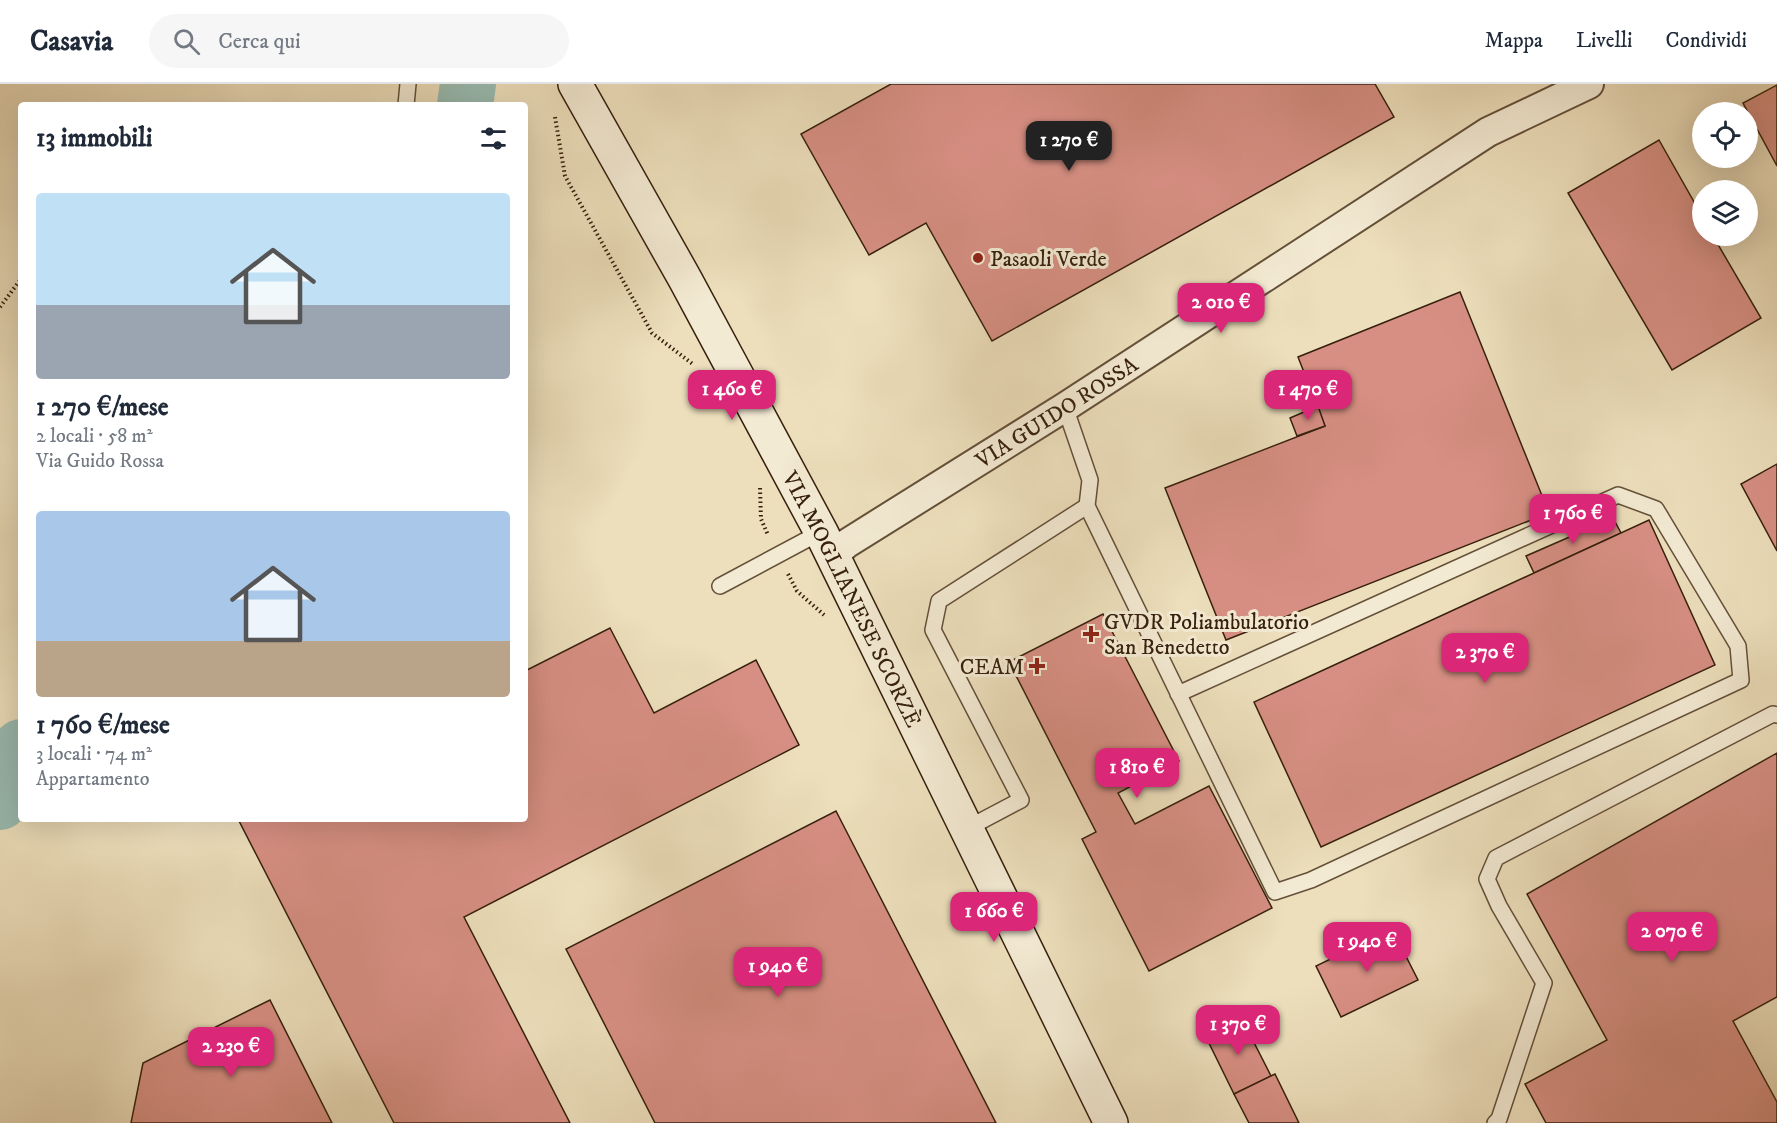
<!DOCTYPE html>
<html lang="it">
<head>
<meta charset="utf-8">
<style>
	:root { --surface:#fff; --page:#f6f6f7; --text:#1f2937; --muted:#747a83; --line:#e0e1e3; --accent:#db2777 }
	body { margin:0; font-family:"IM FELL DW Pica",serif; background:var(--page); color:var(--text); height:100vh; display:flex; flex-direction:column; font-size:22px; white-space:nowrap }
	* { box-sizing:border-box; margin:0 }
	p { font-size:20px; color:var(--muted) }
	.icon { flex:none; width:33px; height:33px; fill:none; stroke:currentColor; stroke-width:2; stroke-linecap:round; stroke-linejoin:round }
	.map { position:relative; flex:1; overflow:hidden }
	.panel { position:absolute; left:18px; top:18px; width:510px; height:720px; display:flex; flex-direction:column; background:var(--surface); border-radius:6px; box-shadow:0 6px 24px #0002 }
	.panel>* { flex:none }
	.tools { position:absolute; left:1692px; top:18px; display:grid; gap:12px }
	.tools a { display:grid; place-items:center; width:66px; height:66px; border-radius:50%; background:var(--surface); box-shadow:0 6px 24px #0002; font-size:30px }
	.price { position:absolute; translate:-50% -51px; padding:0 14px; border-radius:12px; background:var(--accent); color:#fff; font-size:20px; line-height:39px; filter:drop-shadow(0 2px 3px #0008) }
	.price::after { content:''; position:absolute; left:50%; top:36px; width:18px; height:14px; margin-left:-9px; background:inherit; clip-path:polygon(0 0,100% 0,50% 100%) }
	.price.active { background:#222; color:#fff }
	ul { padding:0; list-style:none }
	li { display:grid; align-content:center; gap:12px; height:318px; padding:0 18px }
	li span { display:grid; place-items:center; height:186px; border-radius:6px; color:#555 }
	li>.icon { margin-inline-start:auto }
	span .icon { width:108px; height:108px; fill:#fffc; stroke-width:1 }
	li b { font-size:26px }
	h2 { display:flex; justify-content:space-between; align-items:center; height:72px; padding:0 18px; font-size:26px }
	header { display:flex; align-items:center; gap:36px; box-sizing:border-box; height:84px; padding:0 30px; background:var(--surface); border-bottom:2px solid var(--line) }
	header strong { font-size:28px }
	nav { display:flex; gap:33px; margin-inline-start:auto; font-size:21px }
	.search { width:420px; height:54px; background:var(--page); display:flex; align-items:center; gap:15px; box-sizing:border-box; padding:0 21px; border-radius:33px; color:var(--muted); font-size:22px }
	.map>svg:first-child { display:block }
</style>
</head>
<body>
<header>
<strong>Casavia</strong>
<div class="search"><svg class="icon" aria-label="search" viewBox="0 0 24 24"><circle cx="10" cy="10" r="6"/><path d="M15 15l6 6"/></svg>Cerca qui</div>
<nav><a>Mappa</a><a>Livelli</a><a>Condividi</a></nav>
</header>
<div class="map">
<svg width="1777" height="1039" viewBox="0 0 1777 1039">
	<rect width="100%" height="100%" fill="#eddfbc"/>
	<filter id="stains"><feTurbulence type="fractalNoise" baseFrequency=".00333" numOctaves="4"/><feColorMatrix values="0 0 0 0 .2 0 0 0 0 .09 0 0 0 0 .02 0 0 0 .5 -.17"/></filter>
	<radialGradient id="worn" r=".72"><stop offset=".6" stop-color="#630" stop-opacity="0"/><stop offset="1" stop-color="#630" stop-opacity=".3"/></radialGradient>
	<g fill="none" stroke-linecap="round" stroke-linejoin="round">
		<g stroke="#99bcb2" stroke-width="56">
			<path d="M 465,21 L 468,0"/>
			<path d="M 0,718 L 21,663"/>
		</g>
	</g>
	<g fill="#d78f83" stroke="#36200d" stroke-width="1.5">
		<path d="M 891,0 L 1375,0 L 1394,33 L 992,257 L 926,139 L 869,171 L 801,50 Z"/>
		<path d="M 1777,1 L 1777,82 L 1743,19 Z"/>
		<path d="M 1659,56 L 1702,132 L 1702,152 L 1713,152 L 1761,234 L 1672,286 L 1568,109 Z"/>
		<path d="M 1460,208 L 1549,429 L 1226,556 L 1165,404 L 1325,342 L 1298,273 Z"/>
		<path d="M 1318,322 L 1325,342 L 1297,352 L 1290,334 Z"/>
		<path d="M 1777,380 L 1777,467 L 1741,400 Z"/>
		<path d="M 1613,434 L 1621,449 L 1534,489 L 1526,472 Z"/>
		<path d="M 1649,436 L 1715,581 L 1321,763 L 1254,618 Z"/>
		<path d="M 1103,530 L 1179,677 L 1118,709 L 1135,740 L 1209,702 L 1272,824 L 1149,887 L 1082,755 L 1096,748 L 1009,578 Z"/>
		<path d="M 610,544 L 654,629 L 756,576 L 799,661 L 464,833 L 570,1039 L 394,1039 L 238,735 L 525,735 L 525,587 Z"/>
		<path d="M 1777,669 L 1777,913 L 1733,937 L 1777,1018 L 1777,1039 L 1546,1039 L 1525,1000 L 1607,956 L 1527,810 Z"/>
		<path d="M 836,727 L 996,1039 L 655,1039 L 566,865 Z"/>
		<path d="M 1392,845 L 1418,896 L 1341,933 L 1316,882 Z"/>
		<path d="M 270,916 L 332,1039 L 131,1039 L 143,979 Z"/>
		<path d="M 1241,933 L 1271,992 L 1234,1010 L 1205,951 Z"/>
		<path d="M 1275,990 L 1299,1039 L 1249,1039 L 1234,1010 Z"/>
	</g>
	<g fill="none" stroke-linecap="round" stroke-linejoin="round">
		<defs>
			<g id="lane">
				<path d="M 406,21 L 408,0"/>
				<path d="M 1065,323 L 1090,396 L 1087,422 L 1275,808 L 1311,796 L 1741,596 L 1738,562 L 1656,425 L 1618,411 L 1178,610"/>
				<path d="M 720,502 L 821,448"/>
				<path d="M 966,745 L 1021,716 L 933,546 L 939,517 L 1087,422"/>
				<path d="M 1495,1039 L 1499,1035 L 1544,899 L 1499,822 L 1487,795 L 1496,774 L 1773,630 L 1777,631"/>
			</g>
			<g id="street">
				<path id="s1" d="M 833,472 L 846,460 L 1065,323 L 1488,48 L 1589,0"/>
			</g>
			<g id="secondary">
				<path id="s2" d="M 575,0 L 685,195 L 821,448 L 1111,1039"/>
			</g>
		</defs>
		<use href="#lane" stroke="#645039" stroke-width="18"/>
		<use href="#street" stroke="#645039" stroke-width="32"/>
		<use href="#secondary" stroke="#36200d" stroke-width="36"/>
		<g stroke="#36200d" stroke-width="4" stroke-dasharray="1.5 3" stroke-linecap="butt">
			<path d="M 555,33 L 565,92 L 652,249 L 694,281"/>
			<path d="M 0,223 L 21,195"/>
			<path d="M 760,404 L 761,435 L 768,451"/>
			<path d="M 788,490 L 797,507 L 824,531"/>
		</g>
		<use href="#lane" stroke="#f3ead3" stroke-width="15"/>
		<use href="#street" stroke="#f3ead3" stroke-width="28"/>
		<use href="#secondary" stroke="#f3ead3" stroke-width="33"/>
	</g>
	<g fill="#8f2418" stroke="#f3ead3" stroke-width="2">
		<circle cx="978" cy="174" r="6"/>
		<path d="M1088 541h6v6h6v6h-6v6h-6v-6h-6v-6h6z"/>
		<path d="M1034 573h6v6h6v6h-6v6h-6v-6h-6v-6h6z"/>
	</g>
	<g text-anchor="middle" stroke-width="6" stroke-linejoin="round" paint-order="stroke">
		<g font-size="22" fill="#36200d" stroke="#f3ead3" text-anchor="start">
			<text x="990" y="182">Pasaoli Verde</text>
			<text x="1104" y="545">GVDR Poliambulatorio<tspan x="1104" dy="25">San Benedetto</tspan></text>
			<text x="1024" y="590" text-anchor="end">CEAM</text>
		</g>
		<g font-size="22" fill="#36200d" stroke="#f3ead3">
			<text dy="8" stroke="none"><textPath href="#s1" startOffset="266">VIA GUIDO ROSSA</textPath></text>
			<text dy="8" stroke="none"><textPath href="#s2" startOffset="585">VIA MOGLIANESE SCORZÈ</textPath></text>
		</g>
	</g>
	<rect width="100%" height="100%" filter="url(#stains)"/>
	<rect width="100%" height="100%" fill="url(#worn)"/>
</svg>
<div class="tools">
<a><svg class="icon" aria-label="locate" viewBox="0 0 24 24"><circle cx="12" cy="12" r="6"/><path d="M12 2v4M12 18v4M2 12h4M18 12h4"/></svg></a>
<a><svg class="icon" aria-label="layers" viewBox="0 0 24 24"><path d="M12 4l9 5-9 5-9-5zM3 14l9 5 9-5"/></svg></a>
</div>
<b class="price active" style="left:1069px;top:88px">1 270 €</b>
<b class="price" style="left:1221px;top:250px">2 010 €</b>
<b class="price" style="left:732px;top:337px">1 460 €</b>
<b class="price" style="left:1308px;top:337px">1 470 €</b>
<b class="price" style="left:1573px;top:461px">1 760 €</b>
<b class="price" style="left:1485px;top:600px">2 370 €</b>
<b class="price" style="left:1137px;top:715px">1 810 €</b>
<b class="price" style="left:994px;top:859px">1 660 €</b>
<b class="price" style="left:1672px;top:879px">2 070 €</b>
<b class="price" style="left:1367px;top:889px">1 940 €</b>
<b class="price" style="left:778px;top:914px">1 940 €</b>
<b class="price" style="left:1238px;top:972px">1 370 €</b>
<b class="price" style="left:231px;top:994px">2 230 €</b>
<section class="panel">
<h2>13 immobili<svg class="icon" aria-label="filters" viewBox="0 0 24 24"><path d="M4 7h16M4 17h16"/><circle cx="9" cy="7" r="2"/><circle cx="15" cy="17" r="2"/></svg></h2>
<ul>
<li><span style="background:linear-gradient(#bfe0f5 60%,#9aa5b1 0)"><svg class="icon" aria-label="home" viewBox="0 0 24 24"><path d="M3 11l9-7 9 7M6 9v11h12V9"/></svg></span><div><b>1 270 €/mese</b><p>2 locali · 58 m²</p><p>Via Guido Rossa</p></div></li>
<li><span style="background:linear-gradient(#a9c7e8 70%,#b9a48a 0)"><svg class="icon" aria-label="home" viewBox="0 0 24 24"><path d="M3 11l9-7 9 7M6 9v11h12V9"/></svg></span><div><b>1 760 €/mese</b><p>3 locali · 74 m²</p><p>Appartamento</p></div></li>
</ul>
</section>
</div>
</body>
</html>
